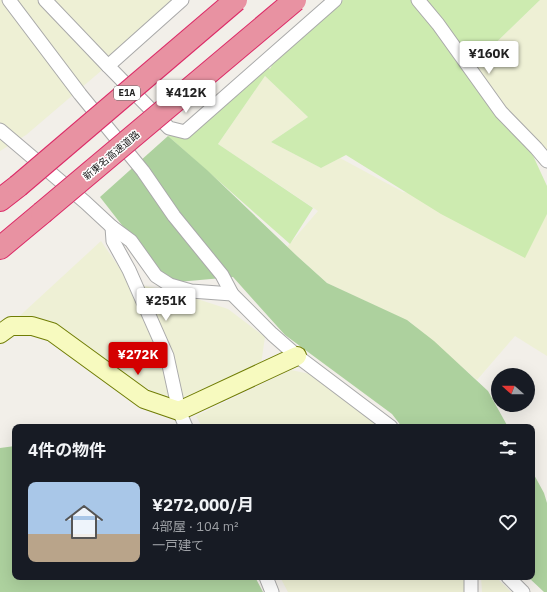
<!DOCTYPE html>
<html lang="ja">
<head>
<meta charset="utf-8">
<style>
	:root { --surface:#171b24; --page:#242831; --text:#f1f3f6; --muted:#9ea1a6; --accent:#d40000 }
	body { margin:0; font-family:"IBM Plex Sans","Noto Sans JP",sans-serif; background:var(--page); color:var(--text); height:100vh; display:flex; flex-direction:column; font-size:15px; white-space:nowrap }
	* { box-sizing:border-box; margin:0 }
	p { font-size:13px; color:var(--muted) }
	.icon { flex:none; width:22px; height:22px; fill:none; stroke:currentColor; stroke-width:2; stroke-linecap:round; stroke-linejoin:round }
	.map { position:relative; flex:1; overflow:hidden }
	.drawer { position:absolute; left:12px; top:424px; width:523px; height:156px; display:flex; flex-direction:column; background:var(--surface); border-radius:8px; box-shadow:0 4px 16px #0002 }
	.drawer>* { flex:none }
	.needle { width:26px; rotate:290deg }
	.buttons { position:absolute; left:491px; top:368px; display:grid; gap:8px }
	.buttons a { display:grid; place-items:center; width:44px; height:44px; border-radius:50%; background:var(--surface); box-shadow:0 4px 16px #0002; font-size:20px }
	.price { position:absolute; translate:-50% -34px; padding:0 9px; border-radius:4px; background:#fff; color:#222; font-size:13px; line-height:26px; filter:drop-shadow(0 1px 2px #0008) }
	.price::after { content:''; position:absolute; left:50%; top:24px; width:12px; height:9px; margin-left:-6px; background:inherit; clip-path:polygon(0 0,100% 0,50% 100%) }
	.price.selected { background:var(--accent); color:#fff }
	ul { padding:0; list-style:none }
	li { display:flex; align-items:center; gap:12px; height:100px; padding:0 16px }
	li span { display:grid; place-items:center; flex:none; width:112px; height:80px; border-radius:8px; color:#555 }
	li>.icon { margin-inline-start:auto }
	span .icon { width:48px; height:48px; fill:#fffc; stroke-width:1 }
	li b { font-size:17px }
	h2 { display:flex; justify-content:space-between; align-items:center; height:48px; padding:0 16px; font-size:17px }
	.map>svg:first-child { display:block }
</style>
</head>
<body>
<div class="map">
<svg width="547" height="592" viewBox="0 0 547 592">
	<rect width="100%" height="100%" fill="#f2efe9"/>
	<g fill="#eef0d5">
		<path d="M 0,0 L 184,0 L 26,135 L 0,151 Z"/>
		<path d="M 540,0 L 547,0 L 547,158 L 536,148 L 474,64 Z"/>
		<path d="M 265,76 L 308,117 L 271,142 L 321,168 L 340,158 L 403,192 L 547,213 L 547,356 L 515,336 L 477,380 L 410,322 L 327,283 L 287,247 L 318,211 L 218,144 Z"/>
		<path d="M 101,241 L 130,283 L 176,292 L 228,309 L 265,337 L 261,364 L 181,400 L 154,392 L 83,354 L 12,323 Z"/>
		<path d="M 291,370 L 310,374 L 372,421 L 377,427 L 202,427 L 196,416 Z"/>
		<path d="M 280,577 L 464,577 L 465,592 L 288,592 Z"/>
		<path d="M 481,577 L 496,577 L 511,592 L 482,592 Z"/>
	</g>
	<path fill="#cdebb0" d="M 343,0 L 540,0 L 474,64 L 524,136 L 547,186 L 547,214 L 525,258 L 441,214 L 346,155 L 321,168 L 271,142 L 308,117 L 265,76 L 218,144 L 313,208 L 290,244 L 168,136 L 264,62 L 270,69 L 272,65 Z"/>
	<g fill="#add19e">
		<path d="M 168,136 L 207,170 L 297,256 L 327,283 L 407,320 L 434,341 L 488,391 L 508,427 L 402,427 L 392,414 L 285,335 L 233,277 L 167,283 L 100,197 Z"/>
		<path d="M 15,446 L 15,577 L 255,577 L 263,592 L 0,592 L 0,448 Z"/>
		<path d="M 532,471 L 544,493 L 547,503 L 547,592 L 544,592 L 528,577 L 532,577 Z"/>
	</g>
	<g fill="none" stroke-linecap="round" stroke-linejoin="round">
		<defs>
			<g id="street">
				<path d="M 9,0 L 80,94 L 143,171 L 174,216 L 222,275 L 232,294 L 272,334 L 297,356 L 391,427"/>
				<path d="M 45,0 L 108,66 L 169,128 L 185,132 L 335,0"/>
				<path d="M 418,0 L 438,24 L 501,112 L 536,148 L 547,161"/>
				<path d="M 108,66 L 182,0"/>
				<path d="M 0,130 L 85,202 L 112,227 L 131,241 L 156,276 L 170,285 L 191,291 L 232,294"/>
				<path d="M 112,227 L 113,241 L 129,270 L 167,356 L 179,411 L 186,427"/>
				<path d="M 266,577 L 272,592"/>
				<path d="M 508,577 L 523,592"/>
				<path d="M 471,592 L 471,577"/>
			</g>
			<path id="secondary" d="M 0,334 L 11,326 L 32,326 L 52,332 L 144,399 L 179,411 L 297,356"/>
			<g id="highway">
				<path d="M 0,200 L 18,186"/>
				<path d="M 0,248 L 42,213"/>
			</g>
		</defs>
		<use href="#street" stroke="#a9a9a9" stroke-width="15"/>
		<use href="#secondary" stroke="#707d05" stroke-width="20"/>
		<use href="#highway" stroke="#dc2a67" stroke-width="24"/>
		<use href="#street" stroke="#fff" stroke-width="13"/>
		<use href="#secondary" stroke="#f7fabf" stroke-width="18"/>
		<use href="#highway" stroke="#e892a2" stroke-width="22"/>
		<defs>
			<g id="highway-bridge">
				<path d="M 18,186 L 236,0"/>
				<path d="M 42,213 L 295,0"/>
			</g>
		</defs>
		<use href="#highway-bridge" stroke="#dc2a67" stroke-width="24" stroke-linecap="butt"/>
		<use href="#highway-bridge" stroke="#e892a2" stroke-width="22"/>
	</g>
	<g text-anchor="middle" stroke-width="3" stroke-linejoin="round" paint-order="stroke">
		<rect fill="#fff" stroke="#646464" stroke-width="1" x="114" y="86" width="26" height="14" rx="3"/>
		<g font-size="9" font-weight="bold" fill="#222">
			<text x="127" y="96">E1A</text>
		</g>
		<g font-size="10" fill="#222" stroke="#fff">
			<text transform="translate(111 155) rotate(-40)" y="4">新東名高速道路</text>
		</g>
	</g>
</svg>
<div class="buttons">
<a><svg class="needle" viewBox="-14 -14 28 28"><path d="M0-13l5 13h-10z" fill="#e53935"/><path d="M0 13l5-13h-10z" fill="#9ea1a6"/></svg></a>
</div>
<b class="price" style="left:489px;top:75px">¥160K</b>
<b class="price" style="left:186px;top:114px">¥412K</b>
<b class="price" style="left:166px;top:322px">¥251K</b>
<b class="price selected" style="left:138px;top:376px">¥272K</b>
<section class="drawer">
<h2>4件の物件<svg class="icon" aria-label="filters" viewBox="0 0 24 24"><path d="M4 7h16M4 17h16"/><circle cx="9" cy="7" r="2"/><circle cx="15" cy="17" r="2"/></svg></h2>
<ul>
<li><span style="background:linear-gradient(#a9c7e8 65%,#b9a48a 0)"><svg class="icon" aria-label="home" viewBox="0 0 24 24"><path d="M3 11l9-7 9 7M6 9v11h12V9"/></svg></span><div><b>¥272,000/月</b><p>4部屋 · 104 m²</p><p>一戸建て</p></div><svg class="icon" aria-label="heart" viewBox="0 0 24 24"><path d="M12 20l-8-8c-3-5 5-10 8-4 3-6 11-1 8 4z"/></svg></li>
</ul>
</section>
</div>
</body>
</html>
